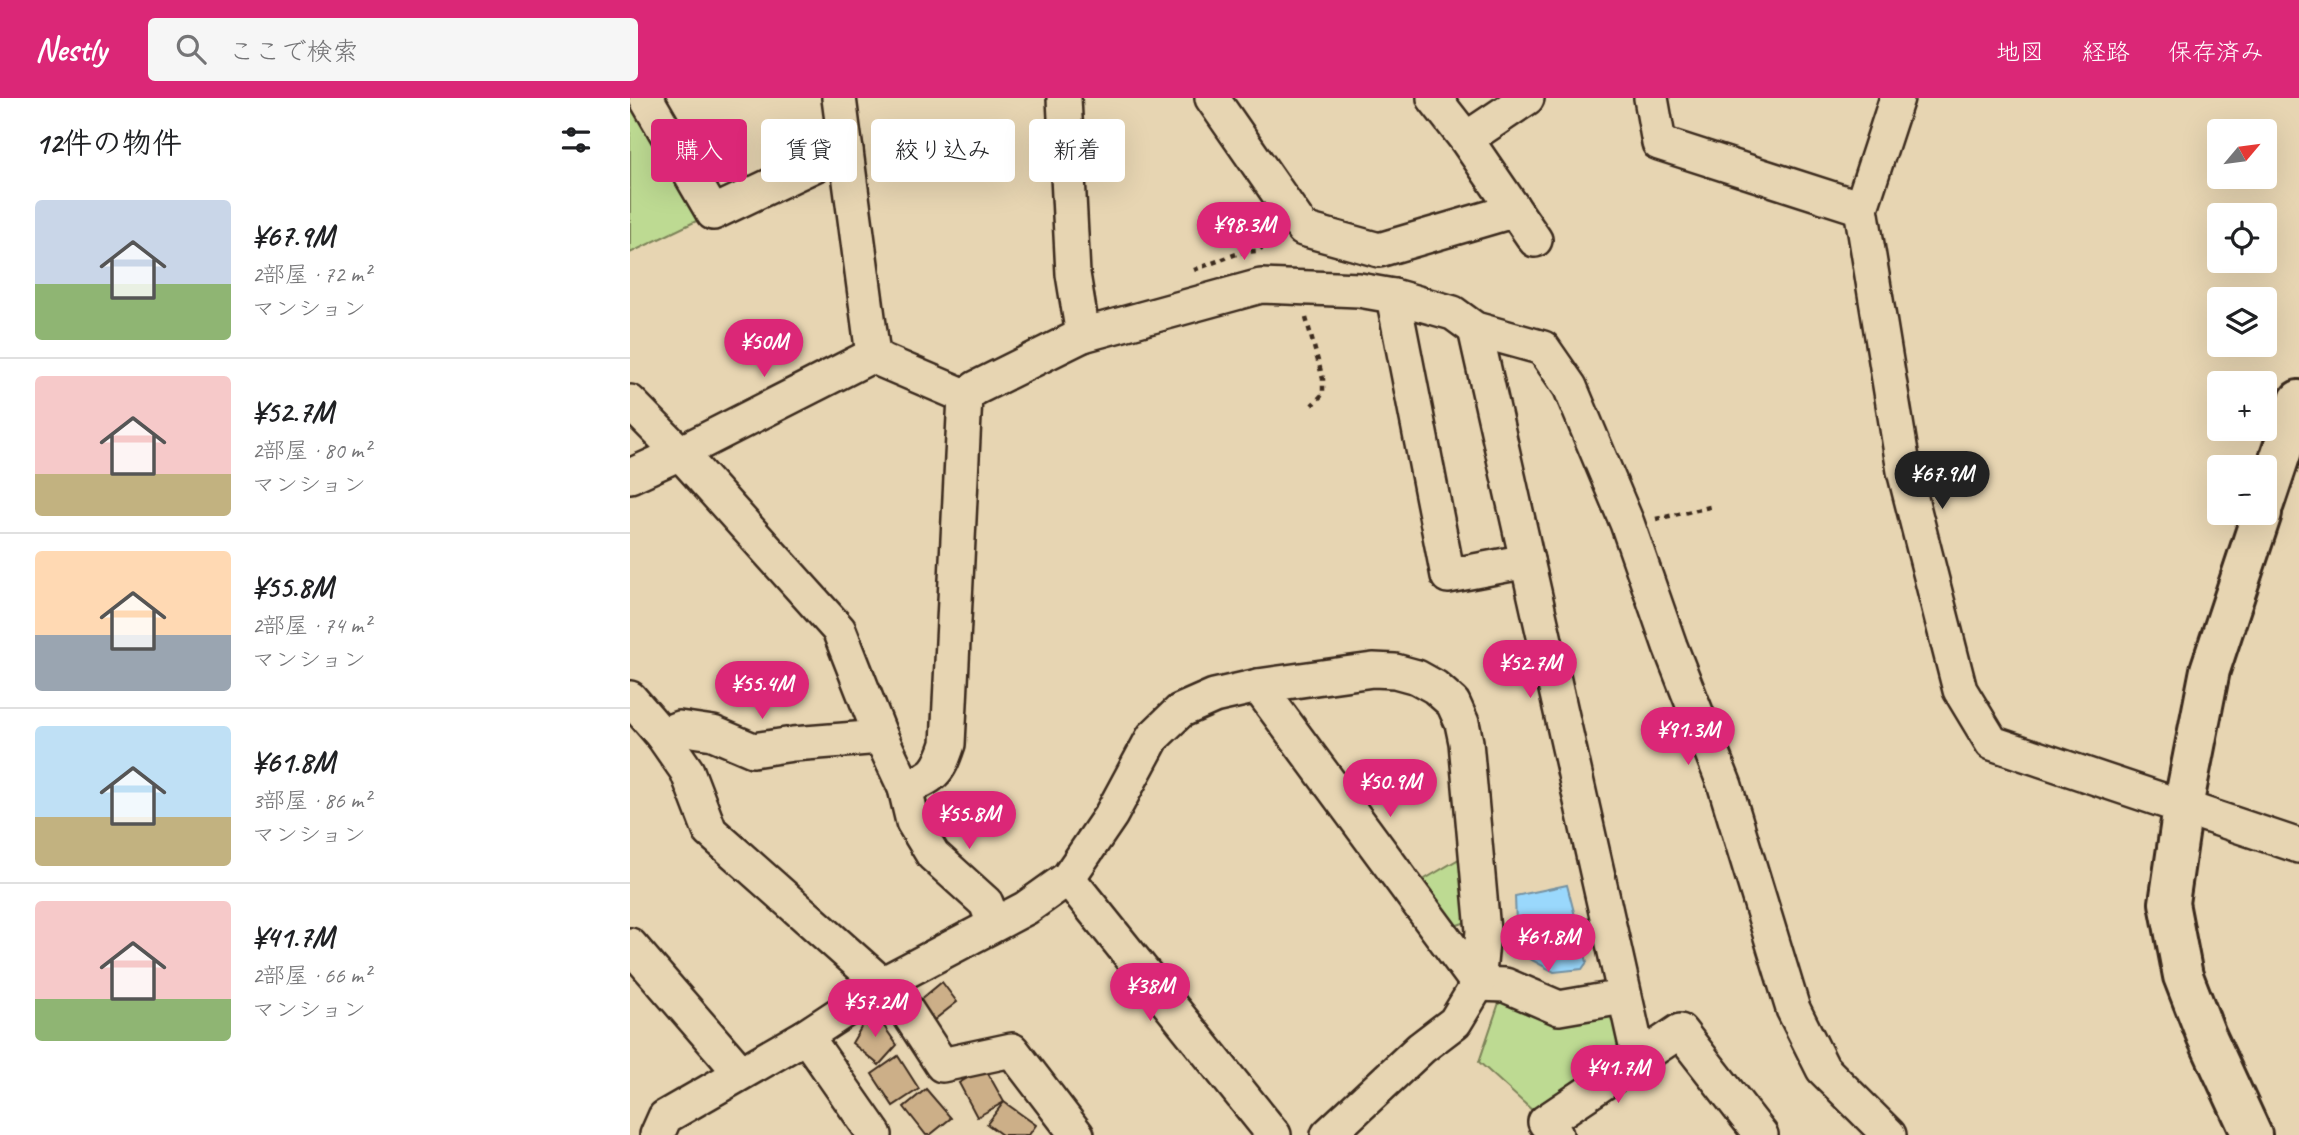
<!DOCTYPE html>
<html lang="ja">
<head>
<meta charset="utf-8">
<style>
	:root { --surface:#fff; --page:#f6f6f6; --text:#202124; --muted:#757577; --line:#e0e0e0; --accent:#db2777 }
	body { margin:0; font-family:Caveat,"Klee One",sans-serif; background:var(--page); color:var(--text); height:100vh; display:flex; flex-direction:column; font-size:26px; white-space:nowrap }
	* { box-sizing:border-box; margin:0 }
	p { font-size:23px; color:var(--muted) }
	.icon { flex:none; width:38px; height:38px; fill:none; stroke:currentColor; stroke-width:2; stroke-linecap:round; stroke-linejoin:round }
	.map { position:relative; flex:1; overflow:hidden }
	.panel { display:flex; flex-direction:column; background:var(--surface); width:630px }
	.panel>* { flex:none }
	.guide { position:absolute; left:21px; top:21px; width:665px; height:63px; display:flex; gap:14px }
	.needle { width:46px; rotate:61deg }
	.fabs { position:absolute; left:1577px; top:21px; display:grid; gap:14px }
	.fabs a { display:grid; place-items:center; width:70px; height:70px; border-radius:7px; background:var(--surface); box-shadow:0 7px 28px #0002; font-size:35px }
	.price { position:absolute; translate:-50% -60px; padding:0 16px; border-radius:24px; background:var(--accent); color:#fff; font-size:23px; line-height:46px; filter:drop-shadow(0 2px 4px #0008) }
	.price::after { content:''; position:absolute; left:50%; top:42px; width:21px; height:16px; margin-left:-10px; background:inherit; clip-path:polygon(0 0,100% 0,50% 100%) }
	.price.active { background:#222; color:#fff }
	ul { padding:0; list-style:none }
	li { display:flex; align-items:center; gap:21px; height:175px; padding:0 35px }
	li+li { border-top:2px solid var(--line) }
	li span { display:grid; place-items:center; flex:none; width:196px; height:140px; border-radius:7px; color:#555 }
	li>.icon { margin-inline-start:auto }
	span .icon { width:84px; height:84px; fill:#fffc; stroke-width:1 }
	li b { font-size:30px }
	h2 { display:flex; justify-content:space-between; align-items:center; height:84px; padding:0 35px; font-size:30px }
	.pill { padding:0 24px; border-radius:7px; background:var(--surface); box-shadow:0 7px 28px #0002; font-size:24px; line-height:63px }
	.pill.active { background:var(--accent); color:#fff }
	header { display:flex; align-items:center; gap:42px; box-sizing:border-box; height:98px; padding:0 35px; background:var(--accent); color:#fff }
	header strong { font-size:33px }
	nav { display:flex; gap:38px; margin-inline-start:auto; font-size:24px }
	.search { width:490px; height:63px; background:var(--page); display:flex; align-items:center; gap:18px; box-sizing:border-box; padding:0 24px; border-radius:7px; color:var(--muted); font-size:26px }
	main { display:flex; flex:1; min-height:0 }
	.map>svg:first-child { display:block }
</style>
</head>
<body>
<header>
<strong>Nestly</strong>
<div class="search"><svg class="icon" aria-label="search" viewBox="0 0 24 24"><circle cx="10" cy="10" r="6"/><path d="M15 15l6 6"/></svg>ここで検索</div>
<nav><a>地図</a><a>経路</a><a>保存済み</a></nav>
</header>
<main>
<section class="panel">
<h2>12件の物件<svg class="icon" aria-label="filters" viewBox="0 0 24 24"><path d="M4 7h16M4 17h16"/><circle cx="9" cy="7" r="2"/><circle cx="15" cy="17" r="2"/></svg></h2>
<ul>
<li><span style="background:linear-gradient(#c9d6e8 60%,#8fb573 0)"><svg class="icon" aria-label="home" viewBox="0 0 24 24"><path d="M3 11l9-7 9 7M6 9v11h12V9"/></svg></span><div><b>¥67.9M</b><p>2部屋 · 72 m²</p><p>マンション</p></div></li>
<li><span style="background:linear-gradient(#f6c9c9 70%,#c2b280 0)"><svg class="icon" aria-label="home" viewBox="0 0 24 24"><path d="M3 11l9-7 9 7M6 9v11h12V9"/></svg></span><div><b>¥52.7M</b><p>2部屋 · 80 m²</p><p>マンション</p></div></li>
<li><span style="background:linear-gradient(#ffd9b3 60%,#9aa5b1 0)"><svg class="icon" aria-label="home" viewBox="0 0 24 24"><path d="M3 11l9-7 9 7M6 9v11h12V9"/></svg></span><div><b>¥55.8M</b><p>2部屋 · 74 m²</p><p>マンション</p></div></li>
<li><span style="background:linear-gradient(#bfe0f5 65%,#c2b280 0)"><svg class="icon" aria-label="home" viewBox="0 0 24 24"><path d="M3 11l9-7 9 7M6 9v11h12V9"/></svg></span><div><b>¥61.8M</b><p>3部屋 · 86 m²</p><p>マンション</p></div></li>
<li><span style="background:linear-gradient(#f6c9c9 70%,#8fb573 0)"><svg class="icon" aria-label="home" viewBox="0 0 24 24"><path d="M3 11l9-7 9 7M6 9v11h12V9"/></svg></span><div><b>¥41.7M</b><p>2部屋 · 66 m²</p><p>マンション</p></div></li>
</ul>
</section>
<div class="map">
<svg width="1669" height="1037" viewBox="0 0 1669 1037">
	<rect width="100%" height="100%" fill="#e7d5b2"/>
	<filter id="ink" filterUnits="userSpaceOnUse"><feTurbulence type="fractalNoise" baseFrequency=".0143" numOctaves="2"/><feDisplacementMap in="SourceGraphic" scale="14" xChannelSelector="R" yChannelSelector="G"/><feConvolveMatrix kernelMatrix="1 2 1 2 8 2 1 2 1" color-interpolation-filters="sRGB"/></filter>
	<g filter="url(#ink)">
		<g fill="#bdda92" stroke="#7c8258" stroke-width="2">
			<path d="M 0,0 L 83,115 L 0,155 Z"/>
			<path d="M 829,761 L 836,824 L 819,830 L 788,785 Z"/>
			<path d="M 875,887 L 929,910 L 993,899 L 1009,961 L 915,1024 L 849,964 Z"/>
		</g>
		<path fill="#9ad8fc" stroke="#7492a3" stroke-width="2" d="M 937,787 L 957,864 L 952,871 L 924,874 L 887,854 L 885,798 Z"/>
		<g fill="#ccaf88" stroke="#3b2a1e" stroke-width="2">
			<path d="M 312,884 L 327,904 L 304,922 L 289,903 Z"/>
			<path d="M 242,911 L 267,947 L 249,967 L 222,945 Z"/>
			<path d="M 268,958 L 289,991 L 263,1008 L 242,976 Z"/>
			<path d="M 355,970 L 374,1004 L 347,1019 L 329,985 Z"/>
			<path d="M 296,991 L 321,1020 L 300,1037 L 296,1037 L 274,1009 Z"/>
			<path d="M 374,1004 L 406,1027 L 399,1037 L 372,1037 L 357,1026 Z"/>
		</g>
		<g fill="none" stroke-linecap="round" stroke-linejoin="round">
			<defs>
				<g id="minor">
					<path d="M 16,0 L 83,115 L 216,52"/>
					<path d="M 209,0 L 243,257 L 253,263 L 335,298"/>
					<path d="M 434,0 L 443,176 L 453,237"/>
					<path d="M 582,0 L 673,131 L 749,152 L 872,116 L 882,108"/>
					<path d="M 804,0 L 836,41 L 905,142"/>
					<path d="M 1021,0 L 1029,45 L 1231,110"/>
					<path d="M 1267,0 L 1231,110 L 1274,373 L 1330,592 L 1362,645 L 1669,748"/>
					<path d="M 836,41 L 897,0"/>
					<path d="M 763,198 L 818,478 L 897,463"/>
					<path d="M 845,231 L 1009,961"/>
					<path d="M 335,298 L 346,290 L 453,237 L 631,188 L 729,192 L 763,198 L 823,215 L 845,231 L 913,250 L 940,289 L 997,425 L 1040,548 L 1095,688 L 1163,911 L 1193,971 L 1259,1037"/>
					<path d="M 0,304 L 50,355 L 209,532 L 251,639 L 275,690 L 283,724 L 303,757 L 356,805 L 364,826"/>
					<path d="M 0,378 L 50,355 L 243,257"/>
					<path d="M 628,588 L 848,886 L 875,887 L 929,910 L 993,899"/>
					<path d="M 0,600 L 32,637 L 57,673 L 80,733 L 252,886 L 396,810 L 438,780 L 481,717 L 523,639 L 550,613 L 584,598 L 628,588 L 743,572 L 765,573 L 787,579 L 805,589 L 823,605 L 832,625 L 836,644 L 853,833 L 848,886 L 825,924 L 791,950 L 698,1037"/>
					<path d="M 32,637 L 49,630 L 83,635 L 123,652 L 163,646 L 251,639"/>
					<path d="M 275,690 C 304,678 308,676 318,646 L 335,298"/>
					<path d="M 438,780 L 644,1037"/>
					<path d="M 0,847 L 110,974"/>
					<path d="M 176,938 L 245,1037"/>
					<path d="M 27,1037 L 35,1019 L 176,938 L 258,884 L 312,967 L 382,952 L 447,1037"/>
					<path d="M 926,1037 L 915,1024 L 1050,933 L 1131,1037"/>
				</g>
				<g id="tertiary">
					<path d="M 1634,406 L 1669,302"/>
					<path d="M 1622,1037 L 1576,937 L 1553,878 L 1539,805 L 1553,709 L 1580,572 L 1632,415"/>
				</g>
			</defs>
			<use href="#minor" stroke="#3b2a1e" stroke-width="38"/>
			<use href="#tertiary" stroke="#3b2a1e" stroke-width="44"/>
			<g stroke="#3b2a1e" stroke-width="4.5" stroke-dasharray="5 5" stroke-linecap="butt">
				<path d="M 564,172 L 612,154 L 627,153 L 643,142"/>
				<path d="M 676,220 L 693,281 L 693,296 L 682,307"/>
				<path d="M 1026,421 L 1080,409"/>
			</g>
			<use href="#minor" stroke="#e7d5b2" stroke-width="33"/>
			<use href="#tertiary" stroke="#e7d5b2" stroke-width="38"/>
		</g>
	</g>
</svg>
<div class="fabs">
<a><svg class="needle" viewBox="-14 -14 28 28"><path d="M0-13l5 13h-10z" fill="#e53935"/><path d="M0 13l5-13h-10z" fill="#757577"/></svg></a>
<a><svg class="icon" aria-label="locate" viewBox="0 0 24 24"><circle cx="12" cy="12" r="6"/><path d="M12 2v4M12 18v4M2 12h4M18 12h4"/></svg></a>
<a><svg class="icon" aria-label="layers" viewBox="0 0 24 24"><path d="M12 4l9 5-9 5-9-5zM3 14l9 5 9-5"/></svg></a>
<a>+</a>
<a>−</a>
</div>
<b class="price" style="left:614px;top:164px">¥98.3M</b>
<b class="price" style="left:134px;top:281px">¥50M</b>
<b class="price active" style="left:1312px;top:413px">¥67.9M</b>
<b class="price" style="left:900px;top:602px">¥52.7M</b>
<b class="price" style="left:132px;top:623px">¥55.4M</b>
<b class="price" style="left:1058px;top:669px">¥91.3M</b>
<b class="price" style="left:760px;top:721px">¥50.9M</b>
<b class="price" style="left:339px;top:753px">¥55.8M</b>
<b class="price" style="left:918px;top:876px">¥61.8M</b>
<b class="price" style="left:520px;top:925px">¥38M</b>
<b class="price" style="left:245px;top:941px">¥57.2M</b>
<b class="price" style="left:988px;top:1007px">¥41.7M</b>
<div class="guide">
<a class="pill active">購入</a>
<a class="pill">賃貸</a>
<a class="pill">絞り込み</a>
<a class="pill">新着</a>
</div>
</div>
</main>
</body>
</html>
